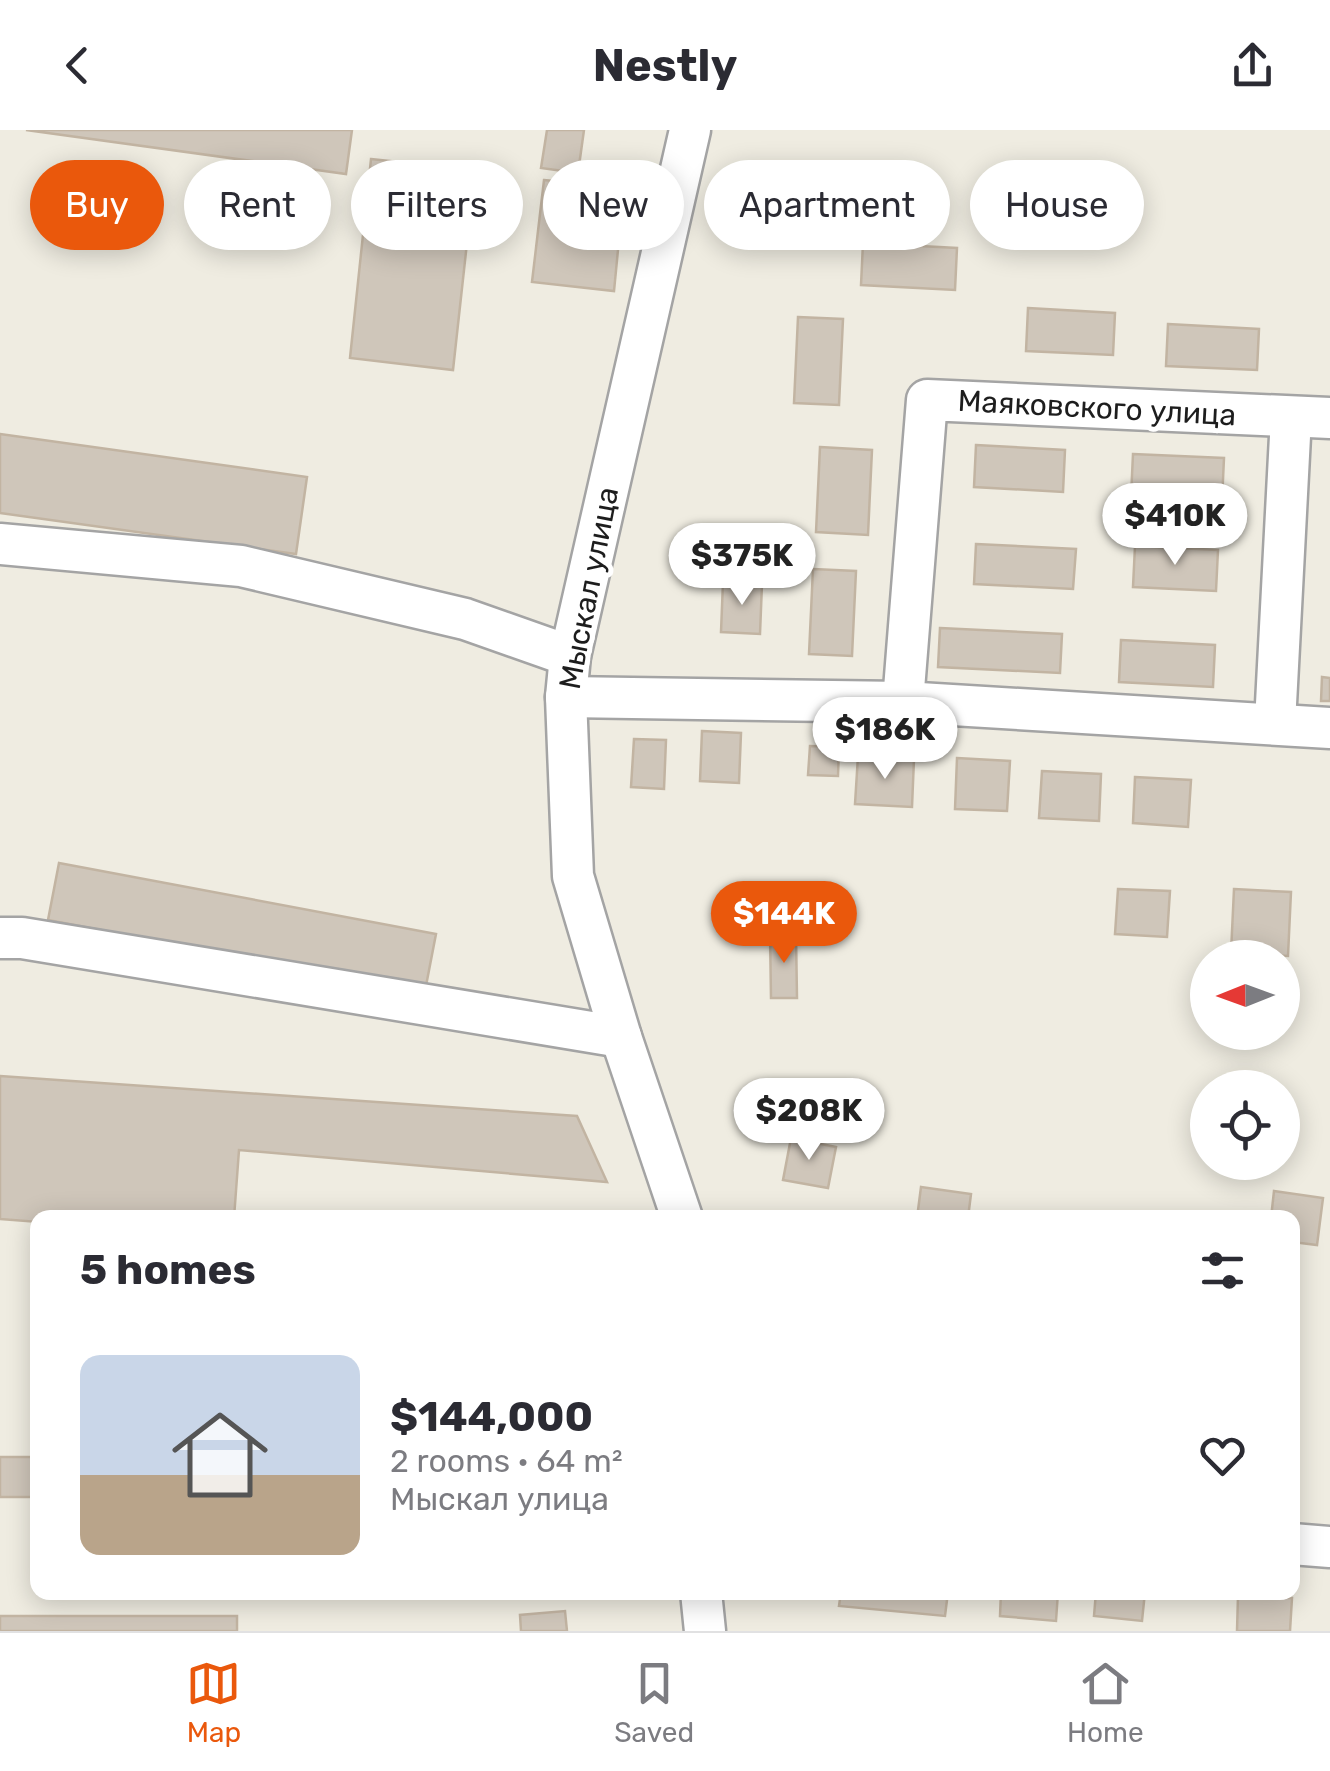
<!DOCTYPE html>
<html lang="en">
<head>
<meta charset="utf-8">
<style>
	:root { --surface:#fff; --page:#f7f7f7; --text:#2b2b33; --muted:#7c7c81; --line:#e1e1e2; --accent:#ea580c }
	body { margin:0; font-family:Rubik,sans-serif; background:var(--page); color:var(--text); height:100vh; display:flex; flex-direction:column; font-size:38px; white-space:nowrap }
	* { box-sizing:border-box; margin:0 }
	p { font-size:32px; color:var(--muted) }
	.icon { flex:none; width:55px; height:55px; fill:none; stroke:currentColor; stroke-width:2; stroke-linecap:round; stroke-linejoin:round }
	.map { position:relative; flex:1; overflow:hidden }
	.details { position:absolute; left:30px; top:1080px; width:1270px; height:390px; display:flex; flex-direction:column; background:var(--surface); border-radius:20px; box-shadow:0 5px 25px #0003 }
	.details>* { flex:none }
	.hud { position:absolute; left:30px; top:30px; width:1270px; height:90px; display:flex; gap:20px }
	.needle { width:65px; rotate:269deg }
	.fabs { position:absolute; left:1190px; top:810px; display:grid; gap:20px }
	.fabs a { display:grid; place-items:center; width:110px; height:110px; border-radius:50%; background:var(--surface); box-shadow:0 5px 25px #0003; font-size:50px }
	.price { position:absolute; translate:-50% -85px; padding:0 22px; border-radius:35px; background:#fff; color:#222; font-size:32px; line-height:65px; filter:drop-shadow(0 2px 5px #0008) }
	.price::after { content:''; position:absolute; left:50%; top:60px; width:30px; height:22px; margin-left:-15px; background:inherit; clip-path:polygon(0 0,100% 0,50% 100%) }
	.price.active { background:var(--accent); color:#fff }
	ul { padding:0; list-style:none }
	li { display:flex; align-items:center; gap:30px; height:250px; padding:0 50px }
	li span { display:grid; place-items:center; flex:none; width:280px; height:200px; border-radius:20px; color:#555 }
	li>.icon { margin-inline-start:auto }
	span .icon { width:120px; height:120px; fill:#fffc; stroke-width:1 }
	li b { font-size:42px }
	h2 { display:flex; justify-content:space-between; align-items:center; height:120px; padding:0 50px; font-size:42px }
	.chip { padding:0 35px; border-radius:45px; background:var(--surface); box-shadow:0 5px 25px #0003; font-size:35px; line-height:90px }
	.chip.active { background:var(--accent); color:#fff }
	header { display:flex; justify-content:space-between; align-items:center; height:130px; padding:0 50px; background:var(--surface); font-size:45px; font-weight:700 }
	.tabs { display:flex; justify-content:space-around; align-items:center; height:140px; border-top:2px solid var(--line); background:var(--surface); font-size:28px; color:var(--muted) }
	.tabs a { display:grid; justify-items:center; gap:5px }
	.tabs .active { color:var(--accent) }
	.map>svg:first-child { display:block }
</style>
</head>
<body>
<header><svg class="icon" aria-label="back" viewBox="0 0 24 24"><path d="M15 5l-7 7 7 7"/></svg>Nestly<svg class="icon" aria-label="share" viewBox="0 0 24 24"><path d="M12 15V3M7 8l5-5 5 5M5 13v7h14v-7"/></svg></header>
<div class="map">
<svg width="1330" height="1501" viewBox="0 0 1330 1501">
	<rect width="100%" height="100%" fill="#efece1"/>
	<g fill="#cfc6ba" stroke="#c2b4a2" stroke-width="2.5">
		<path d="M 26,0 L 352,0 L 346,44 Z"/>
		<path d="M 547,0 L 584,0 L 578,43 L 541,38 Z"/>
		<path d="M 371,29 L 475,40 L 453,240 L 350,228 Z"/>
		<path d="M 544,50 L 624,58 L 614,161 L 532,152 Z"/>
		<path d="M 863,113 L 957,118 L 955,160 L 861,155 Z"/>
		<path d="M 1028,178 L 1115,183 L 1113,225 L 1026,221 Z"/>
		<path d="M 798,187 L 843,189 L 839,275 L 794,273 Z"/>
		<path d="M 1168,194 L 1259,199 L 1257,240 L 1166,236 Z"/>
		<path d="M 0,304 L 307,347 L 296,424 L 0,383 Z"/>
		<path d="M 976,315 L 1065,320 L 1063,362 L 974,357 Z"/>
		<path d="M 820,317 L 872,320 L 868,405 L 816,402 Z"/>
		<path d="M 1133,324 L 1224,328 L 1222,371 L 1131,367 Z"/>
		<path d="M 976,414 L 1076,419 L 1073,459 L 974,454 Z"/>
		<path d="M 1135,416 L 1218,420 L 1216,461 L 1133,457 Z"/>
		<path d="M 813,439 L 856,441 L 852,526 L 809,524 Z"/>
		<path d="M 723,452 L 762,454 L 760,504 L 721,502 Z"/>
		<path d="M 940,498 L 1062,504 L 1060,543 L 938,537 Z"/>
		<path d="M 1121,510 L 1215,515 L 1213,557 L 1119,552 Z"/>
		<path d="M 1322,547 L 1330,548 L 1330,571 L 1321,571 Z"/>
		<path d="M 702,601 L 741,603 L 739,653 L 700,651 Z"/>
		<path d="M 634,609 L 666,610 L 664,659 L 631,657 Z"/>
		<path d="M 810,616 L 839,617 L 838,646 L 808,645 Z"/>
		<path d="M 858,626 L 914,629 L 912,677 L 855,674 Z"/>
		<path d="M 957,628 L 1010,631 L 1007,681 L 955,679 Z"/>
		<path d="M 1042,641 L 1101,644 L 1099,691 L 1039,688 Z"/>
		<path d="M 1135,647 L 1191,650 L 1188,697 L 1133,693 Z"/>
		<path d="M 59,733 L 436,804 L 425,861 L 48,790 Z"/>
		<path d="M 1118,759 L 1170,761 L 1167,807 L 1115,804 Z"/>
		<path d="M 1234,759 L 1291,762 L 1288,826 L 1231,823 Z"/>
		<path d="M 770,804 L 796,804 L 797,868 L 771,868 Z"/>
		<path d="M 0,946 L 577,986 L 607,1052 L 239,1020 L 234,1088 L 38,1088 L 38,1092 L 0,1089 Z"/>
		<path d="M 791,1008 L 836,1017 L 828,1058 L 783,1050 Z"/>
		<path d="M 921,1057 L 971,1064 L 968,1088 L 917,1088 Z"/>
		<path d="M 1274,1061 L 1323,1068 L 1317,1115 L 1292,1112 L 1292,1088 L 1271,1088 Z"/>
		<rect x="0" y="1327" width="38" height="40"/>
		<path d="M 153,1462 L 294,1462 L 153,1467 Z"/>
		<path d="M 841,1462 L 948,1462 L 945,1486 L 839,1476 Z"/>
		<path d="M 1001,1462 L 1058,1462 L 1056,1491 L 1000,1486 Z"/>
		<path d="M 1096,1462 L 1145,1462 L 1142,1491 L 1094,1486 Z"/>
		<path d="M 1238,1466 L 1292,1468 L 1290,1501 L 1237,1501 Z"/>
		<path d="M 565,1481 L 567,1501 L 521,1501 L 520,1485 Z"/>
		<rect x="0" y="1486" width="237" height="15"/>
	</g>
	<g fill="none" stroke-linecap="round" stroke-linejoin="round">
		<defs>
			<g id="minor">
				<path d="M 0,414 L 241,436 L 465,489 L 570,526"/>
				<path d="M 566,567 L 903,572 L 1330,598"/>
				<path d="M 903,572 L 927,270 L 1330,288"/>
				<path d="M 1275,593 L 1291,287"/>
				<path d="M 0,808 L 22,808 L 621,907"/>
				<path d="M 682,1088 L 621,907 L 573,746 L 566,567 L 570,526 L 690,0"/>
				<path d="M 1292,1414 L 1330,1417"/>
				<path d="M 701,1462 L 705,1501"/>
			</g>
		</defs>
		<use href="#minor" stroke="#a4a4a4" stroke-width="45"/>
		<use href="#minor" stroke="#fff" stroke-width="40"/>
	</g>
	<g text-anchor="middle" stroke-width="10" stroke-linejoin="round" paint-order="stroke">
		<g font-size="30" fill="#1d1d1d" stroke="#fff">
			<text transform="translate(1097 278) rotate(3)" y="10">Маяковского улица</text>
			<text transform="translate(589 458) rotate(-79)" y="10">Мыскал улица</text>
		</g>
	</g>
</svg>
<div class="fabs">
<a><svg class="needle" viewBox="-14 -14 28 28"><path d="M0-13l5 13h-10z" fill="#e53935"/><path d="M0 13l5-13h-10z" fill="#7c7c81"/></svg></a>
<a><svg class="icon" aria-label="locate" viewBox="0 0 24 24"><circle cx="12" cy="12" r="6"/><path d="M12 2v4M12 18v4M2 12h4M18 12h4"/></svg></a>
</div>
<b class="price" style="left:1175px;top:438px">$410K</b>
<b class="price" style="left:742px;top:478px">$375K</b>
<b class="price" style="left:885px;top:652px">$186K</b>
<b class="price active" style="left:784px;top:836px">$144K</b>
<b class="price" style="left:809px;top:1033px">$208K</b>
<div class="hud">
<a class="chip active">Buy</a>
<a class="chip">Rent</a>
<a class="chip">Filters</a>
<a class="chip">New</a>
<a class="chip">Apartment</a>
<a class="chip">House</a>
</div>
<section class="details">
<h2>5 homes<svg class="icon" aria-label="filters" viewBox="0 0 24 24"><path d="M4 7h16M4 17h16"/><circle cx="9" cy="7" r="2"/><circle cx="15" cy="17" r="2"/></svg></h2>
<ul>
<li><span style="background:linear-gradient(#c9d6e8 60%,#b9a48a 0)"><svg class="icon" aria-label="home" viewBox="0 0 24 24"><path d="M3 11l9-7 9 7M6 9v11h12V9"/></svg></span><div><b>$144,000</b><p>2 rooms · 64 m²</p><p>Мыскал улица</p></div><svg class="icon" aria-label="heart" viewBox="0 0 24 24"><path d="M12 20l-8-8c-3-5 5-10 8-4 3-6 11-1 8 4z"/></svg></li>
</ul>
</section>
</div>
<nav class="tabs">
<a class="active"><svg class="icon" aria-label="map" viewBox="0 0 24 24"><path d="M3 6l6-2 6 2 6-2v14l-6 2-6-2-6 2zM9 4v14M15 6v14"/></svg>Map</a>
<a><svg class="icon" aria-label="saved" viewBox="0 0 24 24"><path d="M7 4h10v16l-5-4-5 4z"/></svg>Saved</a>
<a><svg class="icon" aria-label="home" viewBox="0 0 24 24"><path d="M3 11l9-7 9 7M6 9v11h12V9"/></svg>Home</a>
</nav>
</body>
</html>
